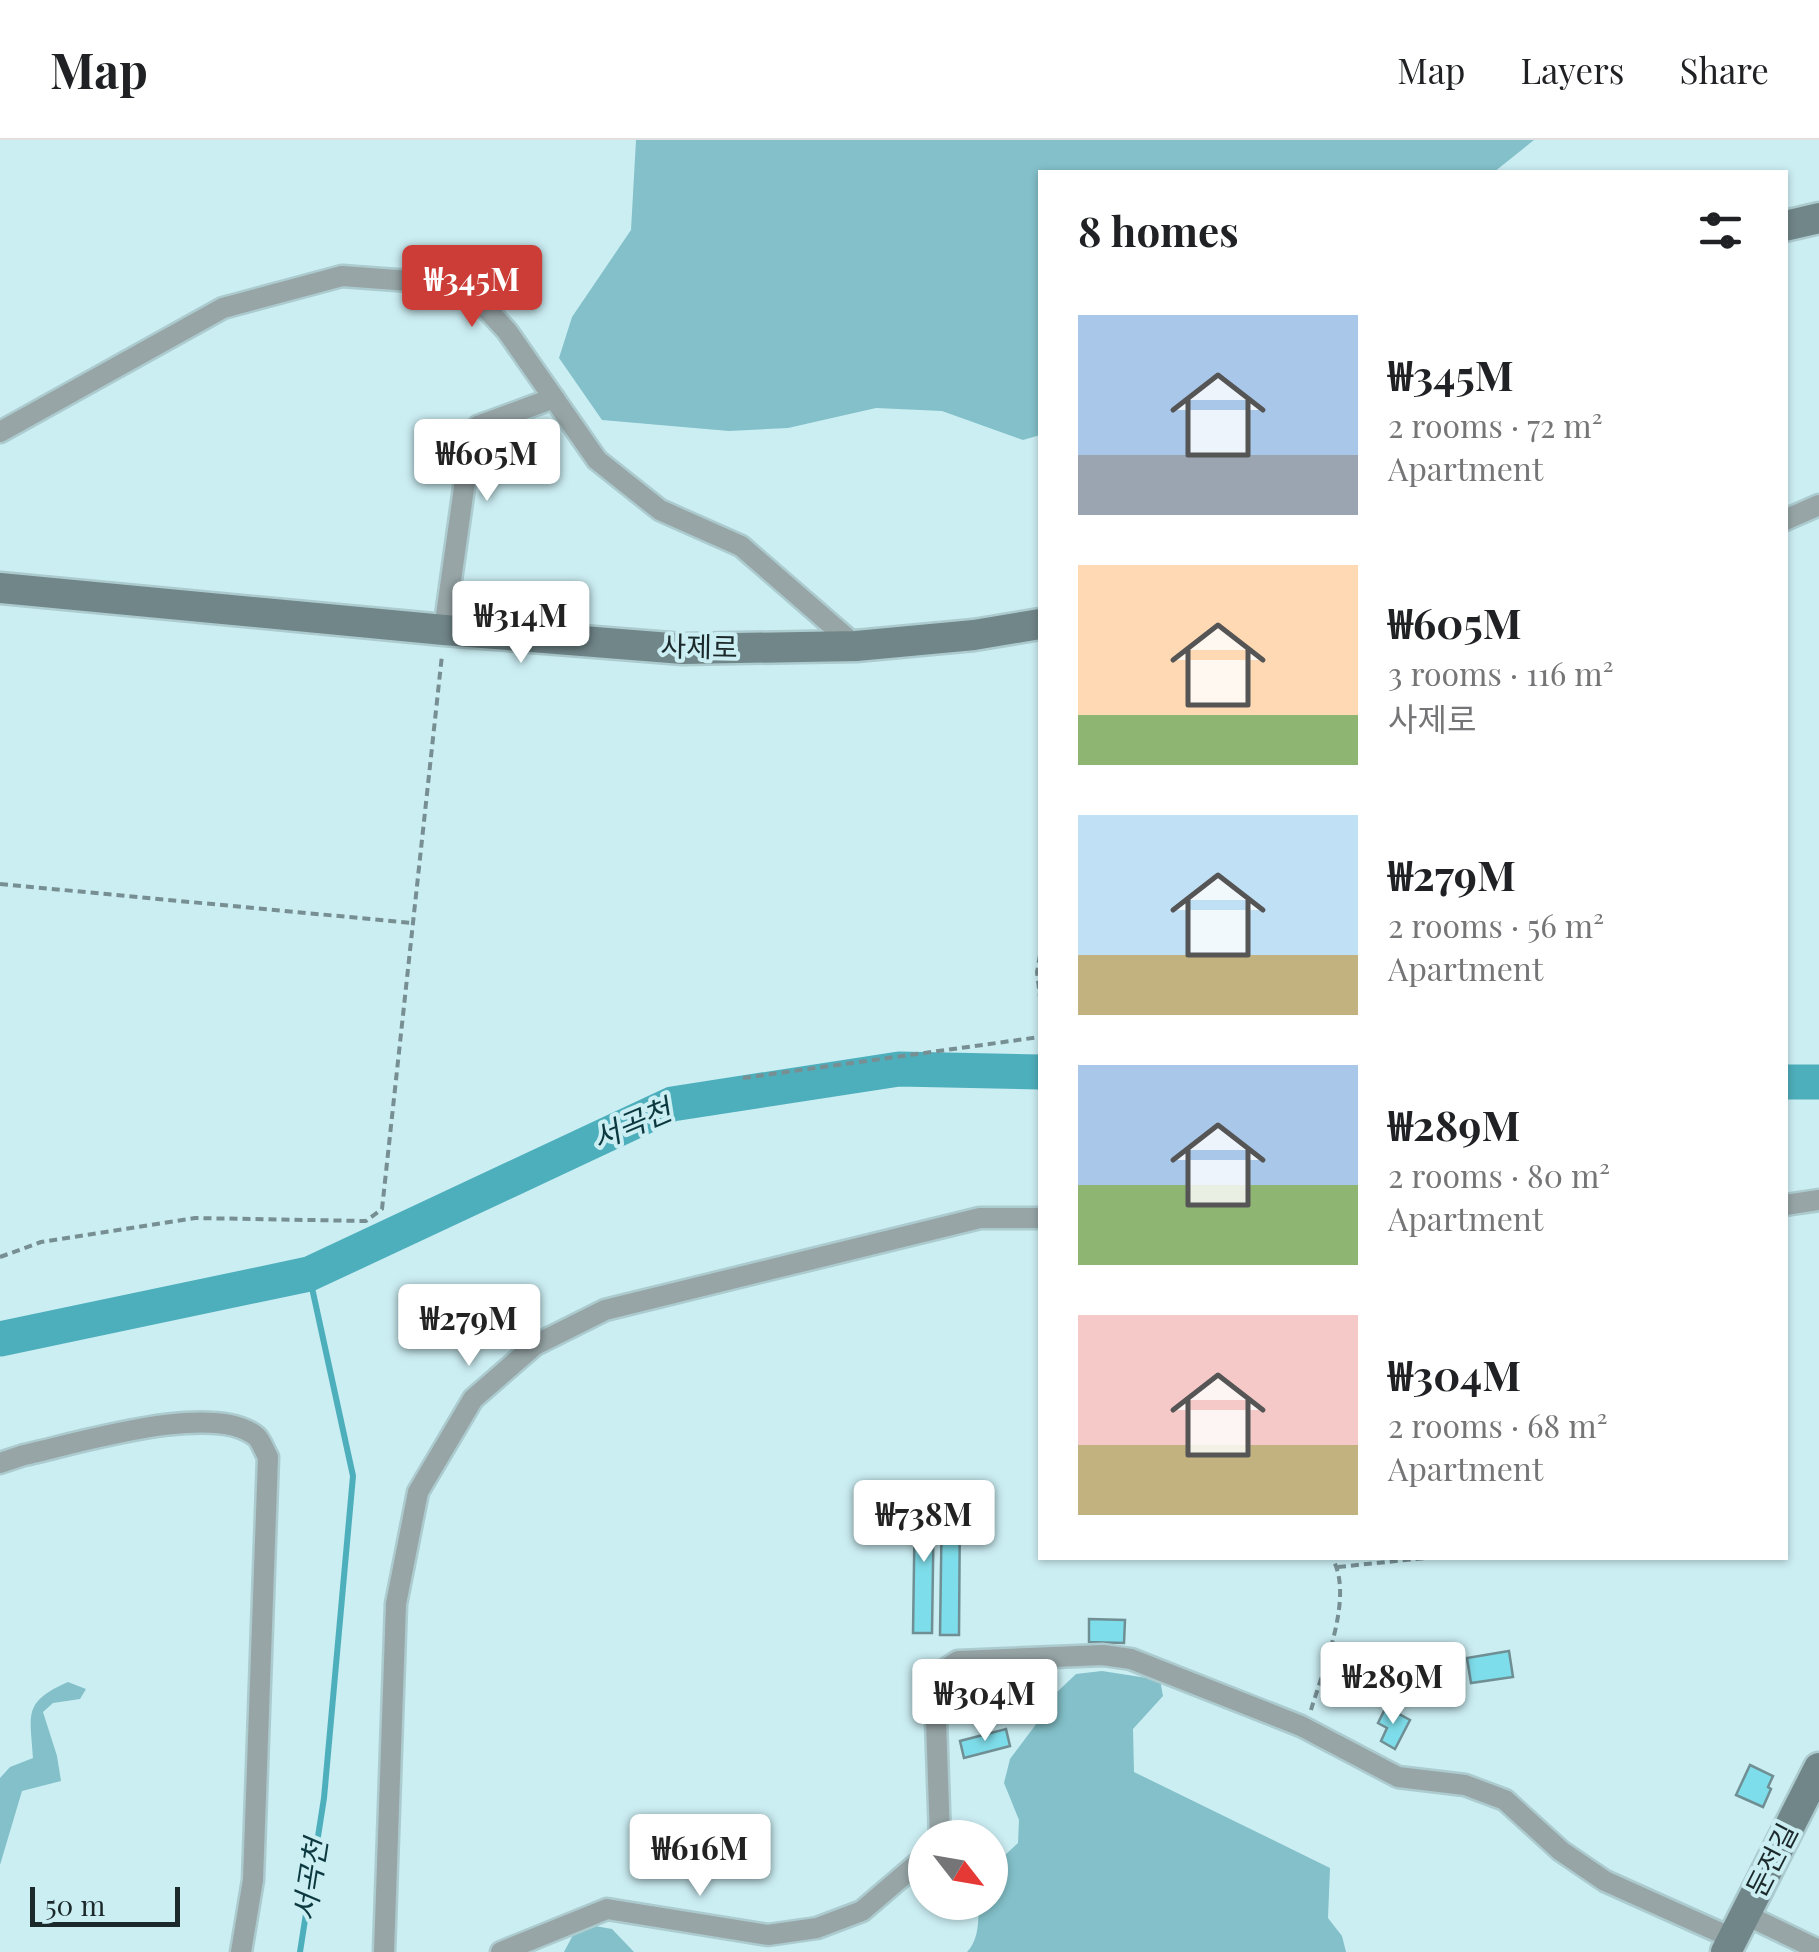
<!DOCTYPE html>
<html lang="en">
<head>
<meta charset="utf-8">
<style>
	:root { --surface:#fff; --page:#f6f6f6; --text:#202124; --muted:#757577; --line:#e0e0e0; --accent:#cb3d36 }
	body { margin:0; font-family:"Playfair Display","Noto Sans KR",serif; background:var(--page); color:var(--text); height:100vh; display:flex; flex-direction:column; font-size:38px; white-space:nowrap }
	* { box-sizing:border-box; margin:0 }
	p { font-size:32px; color:var(--muted) }
	.icon { flex:none; width:55px; height:55px; fill:none; stroke:currentColor; stroke-width:2; stroke-linecap:round; stroke-linejoin:round }
	.map { position:relative; flex:1; overflow:hidden }
	.side { position:absolute; left:1038px; top:30px; width:750px; height:1390px; display:flex; flex-direction:column; background:var(--surface); border-radius:0px; box-shadow:0 2px 8px #0004 }
	.side>* { flex:none }
	.needle { width:65px; rotate:121deg }
	.buttons { position:absolute; left:908px; top:1680px; display:grid; gap:20px }
	.buttons a { display:grid; place-items:center; width:100px; height:100px; border-radius:50%; background:var(--surface); box-shadow:0 2px 8px #0004; font-size:50px }
	.scale { position:absolute; left:30px; bottom:25px; width:150px; box-sizing:border-box; padding-left:10px; border:5px solid #1c292b; border-top:0; font-size:28px; line-height:35px; white-space:nowrap; color:#1c292b; -webkit-text-stroke:8px #cbeef3; paint-order:stroke }
	.price { position:absolute; translate:-50% -85px; padding:0 22px; border-radius:10px; background:#fff; color:#222; font-size:32px; line-height:65px; filter:drop-shadow(0 2px 5px #0008) }
	.price::after { content:''; position:absolute; left:50%; top:60px; width:30px; height:22px; margin-left:-15px; background:inherit; clip-path:polygon(0 0,100% 0,50% 100%) }
	.price.selected { background:var(--accent); color:#fff }
	ul { padding:0; list-style:none }
	li { display:flex; align-items:center; gap:30px; height:250px; padding:0 40px }
	li span { display:grid; place-items:center; flex:none; width:280px; height:200px; border-radius:0px; color:#555 }
	li>.icon { margin-inline-start:auto }
	span .icon { width:120px; height:120px; fill:#fffc; stroke-width:1 }
	li b { font-size:42px }
	h2 { display:flex; justify-content:space-between; align-items:center; height:120px; padding:0 40px; font-size:42px }
	header { display:flex; align-items:center; gap:60px; box-sizing:border-box; height:140px; padding:0 50px; background:var(--surface); border-bottom:2px solid var(--line) }
	header strong { font-size:48px }
	nav { display:flex; gap:55px; margin-inline-start:auto; font-size:35px }
	.map>svg:first-child { display:block }
</style>
</head>
<body>
<header>
<strong>Map</strong>
<nav><a>Map</a><a>Layers</a><a>Share</a></nav>
</header>
<div class="map">
<svg width="1819" height="1812" viewBox="0 0 1819 1812">
	<rect width="100%" height="100%" fill="#cbeef3"/>
	<g fill="#83c0c9">
		<path d="M 636,0 L 1534,0 L 1494,32 L 1040,32 L 1040,295 L 1023,300 L 942,271 L 876,268 L 788,288 L 729,291 L 602,280 L 559,218 L 572,177 L 631,90 Z"/>
		<path d="M 1102,1531 L 1160,1540 L 1163,1556 L 1133,1589 L 1134,1632 L 1330,1728 L 1328,1778 L 1342,1796 L 1346,1812 L 967,1812 C 979,1800 979,1779 978,1763 L 990,1762 L 990,1729 L 1018,1703 L 1019,1680 L 1004,1643 L 1010,1619 L 1046,1571 L 1054,1555 L 1076,1534 Z"/>
		<path d="M 68,1542 L 86,1549 L 80,1559 L 53,1563 L 43,1572 L 57,1616 L 61,1641 L 22,1651 L 0,1725 L 0,1638 L 10,1627 L 33,1618 C 30,1573 23,1562 68,1542 Z"/>
		<path d="M 595,1786 L 612,1789 L 634,1812 L 564,1812 L 573,1795 Z"/>
	</g>
	<g fill="none" stroke-linecap="round" stroke-linejoin="round">
		<path stroke="#4eafbc" stroke-width="6" d="M 300,1812 L 324,1658 L 353,1336 L 309,1134"/>
		<g stroke="#4eafbc" stroke-width="35">
			<path d="M 1785,942 L 1819,942"/>
			<path d="M 0,1199 L 309,1134 L 672,964 L 899,929 L 1040,932"/>
		</g>
	</g>
	<g fill="#7eddea" stroke="#6f8f94" stroke-width="2.5">
		<path d="M 915,1357 L 934,1357 L 932,1493 L 913,1493 Z"/>
		<path d="M 942,1358 L 960,1359 L 959,1495 L 940,1495 Z"/>
		<path d="M 1089,1479 L 1125,1480 L 1124,1503 L 1089,1502 Z"/>
		<path d="M 1509,1511 L 1513,1537 L 1471,1543 L 1467,1518 Z"/>
		<path d="M 1386,1567 L 1410,1580 L 1395,1609 L 1381,1601 L 1387,1588 L 1378,1583 Z"/>
		<path d="M 1006,1589 L 1010,1606 L 964,1618 L 960,1601 Z"/>
		<path d="M 1750,1625 L 1773,1636 L 1768,1647 L 1771,1649 L 1763,1667 L 1736,1655 Z"/>
	</g>
	<g fill="none" stroke-linecap="round" stroke-linejoin="round">
		<defs>
			<g id="street">
				<path d="M 0,292 L 223,168 L 342,136 L 464,145 L 507,191 L 597,320 L 660,370 L 741,406 L 856,506"/>
				<path d="M 1785,380 L 1819,365"/>
				<path d="M 444,490 L 471,298 L 478,286 L 554,258"/>
				<path d="M 1785,1065 L 1819,1060"/>
				<path d="M 0,1323 L 24,1315 C 76,1304 215,1260 257,1297 C 261,1301 265,1312 268,1317 L 253,1740 L 241,1812"/>
				<path d="M 940,1698 L 935,1551 L 946,1529 L 958,1521 L 1103,1515 L 1131,1519 L 1301,1586 L 1398,1637 L 1465,1645 L 1505,1660 L 1561,1711 L 1605,1741 L 1732,1798"/>
				<path d="M 1744,1774 L 1819,1810"/>
				<path d="M 384,1812 L 396,1464 L 418,1352 L 473,1259 L 535,1205 L 605,1170 L 980,1078 L 1040,1078"/>
				<path d="M 501,1812 L 607,1769 L 768,1795 L 817,1788 L 862,1771 L 925,1717"/>
			</g>
			<g id="secondary">
				<path d="M 1785,86 L 1819,78"/>
				<path d="M 0,448 L 444,490 L 683,509 L 856,506 L 974,495 L 1040,484"/>
				<path d="M 1726,1812 L 1819,1628"/>
			</g>
		</defs>
		<use href="#street" stroke="#accbcf" stroke-width="25"/>
		<use href="#secondary" stroke="#accbcf" stroke-width="35"/>
		<g stroke="#778f93" stroke-width="4" stroke-dasharray="8 5" stroke-linecap="butt">
			<path d="M 0,744 L 412,783"/>
			<path d="M 1040,815 L 1037,832 L 1040,857"/>
			<path d="M 743,938 L 1040,897"/>
			<path d="M 0,1117 L 41,1102 L 195,1078 L 366,1081 L 382,1069 L 442,515"/>
			<path d="M 1338,1427 L 1425,1418"/>
			<path d="M 1311,1570 C 1323,1529 1355,1456 1332,1418"/>
		</g>
		<use href="#street" stroke="#97a5a7" stroke-width="20"/>
		<use href="#secondary" stroke="#718689" stroke-width="30"/>
	</g>
	<g text-anchor="middle" stroke-width="8" stroke-linejoin="round" paint-order="stroke">
		<g font-size="28" fill="#1c292b" stroke="#cbeef3">
			<text transform="translate(699 507) rotate(1)" y="10">사제로</text>
			<text transform="translate(1772 1720) rotate(-63)" y="10">둔전길</text>
		</g>
		<g font-size="30" font-style="italic" fill="#0b393f" stroke="#cbeef3">
			<text transform="translate(632 985) rotate(-23)" y="10">서곡천</text>
			<text transform="translate(311 1740) rotate(-81)" y="10">서곡천</text>
		</g>
	</g>
</svg>
<div class="buttons">
<a><svg class="needle" viewBox="-14 -14 28 28"><path d="M0-13l5 13h-10z" fill="#e53935"/><path d="M0 13l5-13h-10z" fill="#757577"/></svg></a>
</div>
<div class="scale">50 m</div>
<b class="price selected" style="left:472px;top:190px">₩345M</b>
<b class="price" style="left:487px;top:364px">₩605M</b>
<b class="price" style="left:521px;top:526px">₩314M</b>
<b class="price" style="left:469px;top:1229px">₩279M</b>
<b class="price" style="left:924px;top:1425px">₩738M</b>
<b class="price" style="left:1393px;top:1587px">₩289M</b>
<b class="price" style="left:985px;top:1604px">₩304M</b>
<b class="price" style="left:700px;top:1759px">₩616M</b>
<section class="side">
<h2>8 homes<svg class="icon" aria-label="filters" viewBox="0 0 24 24"><path d="M4 7h16M4 17h16"/><circle cx="9" cy="7" r="2"/><circle cx="15" cy="17" r="2"/></svg></h2>
<ul>
<li><span style="background:linear-gradient(#a9c7e8 70%,#9aa5b1 0)"><svg class="icon" aria-label="home" viewBox="0 0 24 24"><path d="M3 11l9-7 9 7M6 9v11h12V9"/></svg></span><div><b>₩345M</b><p>2 rooms · 72 m²</p><p>Apartment</p></div></li>
<li><span style="background:linear-gradient(#ffd9b3 75%,#8fb573 0)"><svg class="icon" aria-label="home" viewBox="0 0 24 24"><path d="M3 11l9-7 9 7M6 9v11h12V9"/></svg></span><div><b>₩605M</b><p>3 rooms · 116 m²</p><p>사제로</p></div></li>
<li><span style="background:linear-gradient(#bfe0f5 70%,#c2b280 0)"><svg class="icon" aria-label="home" viewBox="0 0 24 24"><path d="M3 11l9-7 9 7M6 9v11h12V9"/></svg></span><div><b>₩279M</b><p>2 rooms · 56 m²</p><p>Apartment</p></div></li>
<li><span style="background:linear-gradient(#a9c7e8 60%,#8fb573 0)"><svg class="icon" aria-label="home" viewBox="0 0 24 24"><path d="M3 11l9-7 9 7M6 9v11h12V9"/></svg></span><div><b>₩289M</b><p>2 rooms · 80 m²</p><p>Apartment</p></div></li>
<li><span style="background:linear-gradient(#f6c9c9 65%,#c2b280 0)"><svg class="icon" aria-label="home" viewBox="0 0 24 24"><path d="M3 11l9-7 9 7M6 9v11h12V9"/></svg></span><div><b>₩304M</b><p>2 rooms · 68 m²</p><p>Apartment</p></div></li>
</ul>
</section>
</div>
</body>
</html>
